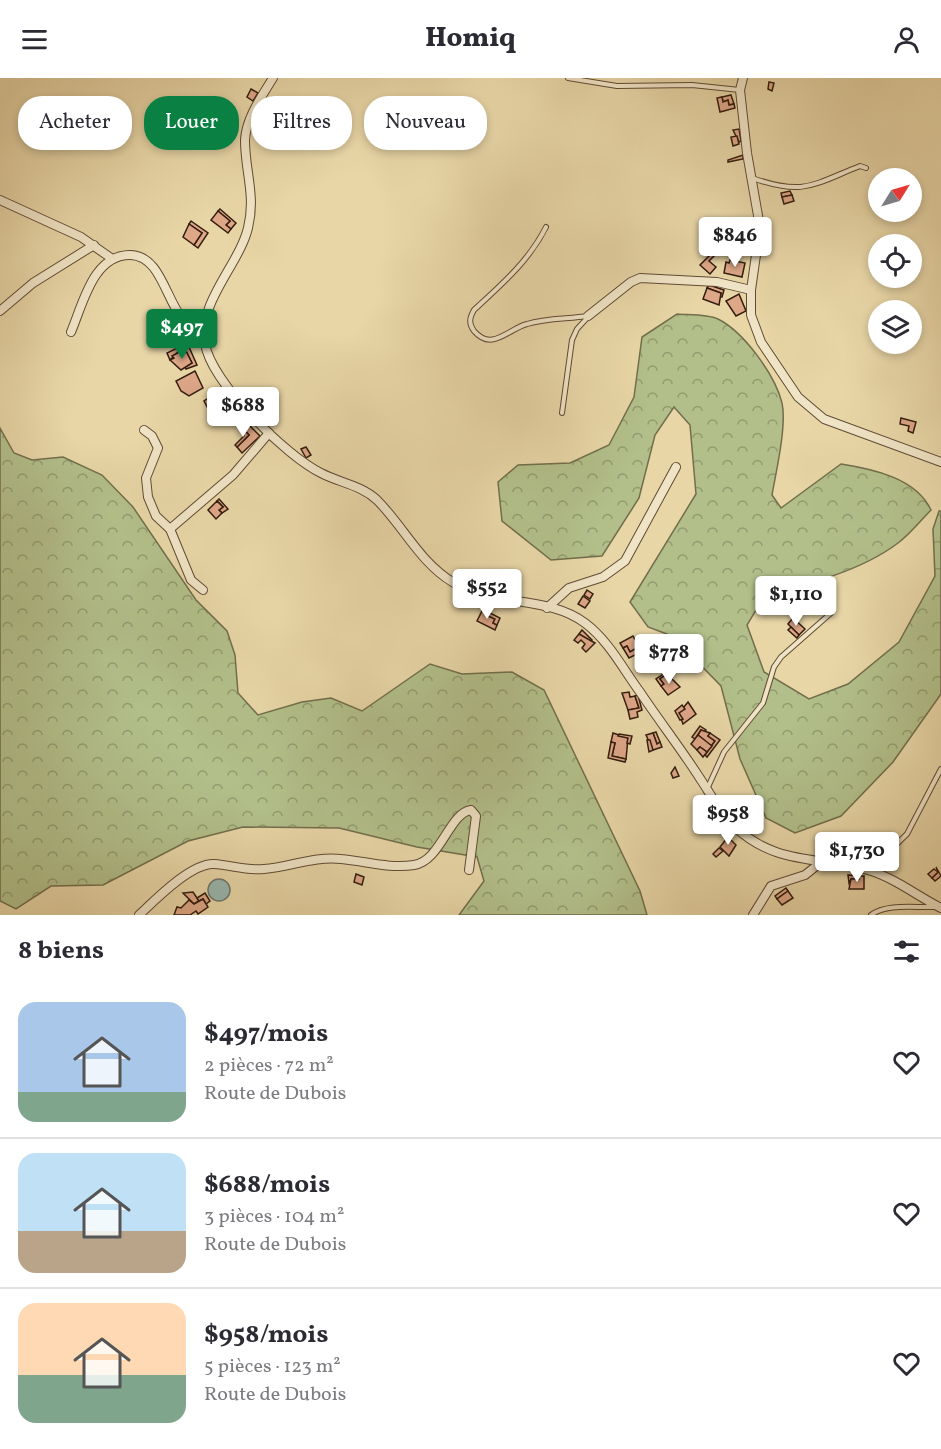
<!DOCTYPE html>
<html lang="fr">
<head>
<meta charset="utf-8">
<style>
	:root { --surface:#fff; --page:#f7f7f7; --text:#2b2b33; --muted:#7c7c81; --line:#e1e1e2; --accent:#0b8043 }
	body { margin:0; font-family:Vollkorn,serif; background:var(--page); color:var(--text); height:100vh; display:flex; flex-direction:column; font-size:22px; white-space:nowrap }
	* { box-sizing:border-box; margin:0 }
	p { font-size:20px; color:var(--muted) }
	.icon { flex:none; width:33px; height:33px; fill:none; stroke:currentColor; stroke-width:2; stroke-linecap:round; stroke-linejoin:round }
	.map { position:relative; height:837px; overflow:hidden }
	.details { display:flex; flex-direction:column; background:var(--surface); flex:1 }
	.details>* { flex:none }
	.hud { position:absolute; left:18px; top:18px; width:600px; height:54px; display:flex; gap:12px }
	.needle { width:39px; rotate:53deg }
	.tools { position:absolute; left:868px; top:90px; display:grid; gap:12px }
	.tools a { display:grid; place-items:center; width:54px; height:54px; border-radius:50%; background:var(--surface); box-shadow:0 3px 9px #0003; font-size:30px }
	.price { position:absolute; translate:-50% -51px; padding:0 14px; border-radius:6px; background:#fff; color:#222; font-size:20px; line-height:39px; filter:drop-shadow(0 2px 3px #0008) }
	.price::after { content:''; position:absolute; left:50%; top:36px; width:18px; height:14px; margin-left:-9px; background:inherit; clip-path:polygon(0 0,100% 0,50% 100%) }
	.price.on { background:var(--accent); color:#fff }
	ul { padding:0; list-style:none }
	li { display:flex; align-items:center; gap:18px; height:150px; padding:0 18px }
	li+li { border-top:2px solid var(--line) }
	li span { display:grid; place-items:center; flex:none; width:168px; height:120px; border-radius:18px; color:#555 }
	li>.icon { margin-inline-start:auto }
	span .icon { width:72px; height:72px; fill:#fffc; stroke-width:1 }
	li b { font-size:26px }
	h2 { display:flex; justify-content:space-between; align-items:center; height:72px; padding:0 18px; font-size:26px }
	.tag { padding:0 21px; border-radius:24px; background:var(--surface); box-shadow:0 3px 9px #0003; font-size:21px; line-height:54px }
	.tag.on { background:var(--accent); color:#fff }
	header { display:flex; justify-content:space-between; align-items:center; height:78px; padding:0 18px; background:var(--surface); font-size:27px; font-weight:800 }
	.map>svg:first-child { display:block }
</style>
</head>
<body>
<header><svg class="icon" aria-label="menu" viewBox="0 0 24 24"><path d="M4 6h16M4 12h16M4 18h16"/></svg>Homiq<svg class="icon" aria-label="person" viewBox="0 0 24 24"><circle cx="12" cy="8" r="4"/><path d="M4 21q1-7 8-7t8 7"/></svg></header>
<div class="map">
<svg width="941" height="837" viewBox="0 0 941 837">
	<defs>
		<pattern id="forest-crowns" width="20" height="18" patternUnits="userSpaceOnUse" patternTransform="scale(1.5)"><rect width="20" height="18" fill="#b2bf8a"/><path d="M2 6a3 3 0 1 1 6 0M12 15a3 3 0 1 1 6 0" fill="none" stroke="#919b6f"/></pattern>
	</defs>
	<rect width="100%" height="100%" fill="#e8d6a7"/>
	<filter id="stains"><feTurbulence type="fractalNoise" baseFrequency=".00333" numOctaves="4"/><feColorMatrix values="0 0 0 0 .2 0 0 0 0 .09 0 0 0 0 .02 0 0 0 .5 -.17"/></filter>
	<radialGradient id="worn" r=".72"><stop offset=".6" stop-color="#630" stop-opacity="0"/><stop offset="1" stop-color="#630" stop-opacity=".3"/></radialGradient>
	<g fill="url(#forest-crowns)" stroke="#726e4c" stroke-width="1.5">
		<path d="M 677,236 C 689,237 707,236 718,241 C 744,254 775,297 782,325 C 787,347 776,394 772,417 L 781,430 L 841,386 C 873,391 916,400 931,432 C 920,443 910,456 898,465 C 861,493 809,506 765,517 L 747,547 L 764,594 L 809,621 L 848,606 L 899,564 L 935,498 L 933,451 L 939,433 L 941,433 L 941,616 L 893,684 L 841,738 L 795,755 L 766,740 L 740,681 L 721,608 L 672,558 L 648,549 L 630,524 L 696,416 L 690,347 L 674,329 L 655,357 L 639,420 L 602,478 L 551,482 L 502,443 L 498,404 L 518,387 L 570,385 L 609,367 L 634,319 L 642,259 Z"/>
		<path d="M 0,350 L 14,375 L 32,382 L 63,379 L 102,397 L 133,429 L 196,522 L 227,553 L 235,577 L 238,615 L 258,637 L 302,624 L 331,620 L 362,633 L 430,586 L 462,596 L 512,594 L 544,612 L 640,813 L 647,837 L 459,837 L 484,803 L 477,779 L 417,769 L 339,750 L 243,749 L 188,763 L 103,807 L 51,808 L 16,831 L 0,823 Z"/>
	</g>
	<g fill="#99b7af" stroke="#70796f" stroke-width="1.5">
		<circle cx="66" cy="51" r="12"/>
		<circle cx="219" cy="812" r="11"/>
	</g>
	<g fill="#dea788" stroke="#331d0e" stroke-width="1.5">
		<path d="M 769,4 L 774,5 L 772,13 L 768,11 Z"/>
		<path d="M 251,11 L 258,15 L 253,23 L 247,19 Z"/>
		<path d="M 731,17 L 734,26 L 729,27 L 728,22 L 723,24 L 722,19 Z"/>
		<path d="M 722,19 L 723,24 L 728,22 L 729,27 L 734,26 L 735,30 L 720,34 L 717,20 Z"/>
		<path d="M 739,51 L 741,63 L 739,64 L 733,52 Z"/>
		<path d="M 737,58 L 739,66 L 733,68 L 731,59 Z"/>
		<path d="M 743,77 L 743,81 L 728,84 L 728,82 Z"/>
		<path d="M 790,113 L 792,117 L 782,119 L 781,115 Z"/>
		<path d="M 792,117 L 794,123 L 784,126 L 782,119 Z"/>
		<path d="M 220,131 L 236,145 L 231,151 L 226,147 L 230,143 L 218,133 Z"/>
		<path d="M 218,133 L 230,143 L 226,147 L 231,151 L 228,155 L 211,142 Z"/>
		<path d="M 191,143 L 208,155 L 198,170 L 194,167 L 202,155 L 189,146 Z"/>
		<path d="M 189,146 L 202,155 L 194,167 L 183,159 Z"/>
		<path d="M 728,153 L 732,155 L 731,158 L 735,159 L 736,156 L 745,161 L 744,171 L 725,167 Z"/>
		<path d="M 739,156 L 750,159 L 748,167 L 744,166 L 745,161 L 738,159 Z"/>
		<path d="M 719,161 L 725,167 L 709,183 L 716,189 L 710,196 L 700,187 L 713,174 L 713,168 Z"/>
		<path d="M 730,182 L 745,185 L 742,199 L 724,195 L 726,184 L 729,185 Z"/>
		<path d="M 709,207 L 724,212 L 722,219 L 720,219 L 721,215 L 707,210 Z"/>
		<path d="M 707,210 L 721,215 L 719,227 L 703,221 Z"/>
		<path d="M 739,216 L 746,233 L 736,238 L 726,223 Z"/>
		<path d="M 189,269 L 197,287 L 186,291 L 185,289 L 192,285 L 185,271 Z"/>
		<path d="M 177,270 L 178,274 L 170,282 L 167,275 Z"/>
		<path d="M 185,271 L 192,285 L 181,292 L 170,282 L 174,280 L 172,278 Z"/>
		<path d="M 195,293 L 203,310 L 189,318 L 181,313 L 176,303 Z"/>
		<path d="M 216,315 L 219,319 L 216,321 L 225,330 L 222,331 L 226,337 L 218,342 L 215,338 L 213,340 L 204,323 L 207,321 L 210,325 L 213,323 L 211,319 Z"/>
		<path d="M 901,340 L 916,344 L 913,355 L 908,353 L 909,348 L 900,346 Z"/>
		<path d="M 249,347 L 260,358 L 242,375 L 237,369 L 249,357 L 244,352 Z"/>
		<path d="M 244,352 L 249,357 L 237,369 L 235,367 L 244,358 L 241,354 Z"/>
		<path d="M 306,369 L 311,377 L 306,380 L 301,371 Z"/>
		<path d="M 219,421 L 228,431 L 222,435 L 219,432 L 223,429 L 217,423 Z"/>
		<path d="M 217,423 L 223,429 L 219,432 L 222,435 L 216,441 L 208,432 Z"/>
		<path d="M 587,512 L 593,516 L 590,521 L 584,517 Z"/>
		<path d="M 583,518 L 590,523 L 585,530 L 578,526 Z"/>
		<path d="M 483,531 L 488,534 L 486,537 L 495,541 L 493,545 L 497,547 L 495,552 L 477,543 Z"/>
		<path d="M 488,534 L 500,540 L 497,547 L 493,545 L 495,541 L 486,537 Z"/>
		<path d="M 793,540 L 805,551 L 799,557 L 788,546 Z"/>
		<path d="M 791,549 L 799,557 L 797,560 L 788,552 Z"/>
		<path d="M 582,552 L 592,562 L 590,564 L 579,556 Z"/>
		<path d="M 579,556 L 595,565 L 586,574 L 582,570 L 585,566 L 581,562 L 578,565 L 574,562 Z"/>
		<path d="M 633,558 L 641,573 L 637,576 L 635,571 L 630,574 L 627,568 L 623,570 L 620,565 Z"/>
		<path d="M 627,568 L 630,574 L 635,571 L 637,576 L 629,580 L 623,570 Z"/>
		<path d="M 668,593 L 673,599 L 671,601 L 667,596 L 660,601 L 664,606 L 661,608 L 656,601 Z"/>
		<path d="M 667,596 L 680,609 L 668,617 L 661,608 L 664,606 L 660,601 Z"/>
		<path d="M 629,614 L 630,619 L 635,618 L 639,630 L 628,632 L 622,615 Z"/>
		<path d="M 638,617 L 642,632 L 637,634 L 638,639 L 630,641 L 628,632 L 639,630 L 635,618 Z"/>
		<path d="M 688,624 L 696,636 L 683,646 L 679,635 Z"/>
		<path d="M 682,627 L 685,631 L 679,635 L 683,641 L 680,642 L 675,633 Z"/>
		<path d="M 700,648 L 706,652 L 704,655 L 701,652 L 695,661 L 692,659 Z"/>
		<path d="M 701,652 L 710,655 L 708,658 L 715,663 L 711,668 L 698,657 Z"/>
		<path d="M 656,654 L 660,664 L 657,666 L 653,655 Z"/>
		<path d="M 613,655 L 628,660 L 626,681 L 612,678 L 615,665 L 611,664 Z"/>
		<path d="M 653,655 L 657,666 L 660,664 L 662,669 L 653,672 L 646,657 Z"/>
		<path d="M 710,655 L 720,662 L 707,679 L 705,677 L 715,663 L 708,658 Z"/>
		<path d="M 619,656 L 632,658 L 630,666 L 627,665 L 628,660 L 618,658 Z"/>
		<path d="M 698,657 L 712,668 L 707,674 L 700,669 L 697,672 L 691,666 Z"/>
		<path d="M 647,662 L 650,662 L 653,672 L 649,674 Z"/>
		<path d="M 611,664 L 615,665 L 612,678 L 626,681 L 625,684 L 608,680 Z"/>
		<path d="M 700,669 L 707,674 L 703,679 L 697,672 Z"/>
		<path d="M 675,689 L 679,698 L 673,700 L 671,695 Z"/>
		<path d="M 728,759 L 736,767 L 729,778 L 720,769 Z"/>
		<path d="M 719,770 L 723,773 L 716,779 L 713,776 Z"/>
		<path d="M 936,789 L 941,798 L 935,803 L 932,800 L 938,794 Z"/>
		<path d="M 934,791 L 938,794 L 932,800 L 928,796 Z"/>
		<path d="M 356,796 L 364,799 L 362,807 L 354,804 Z"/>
		<path d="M 848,797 L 859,798 L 859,801 L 851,801 L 849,805 Z"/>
		<path d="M 859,798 L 864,798 L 864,811 L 849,811 L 851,801 L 859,801 Z"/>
		<path d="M 786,810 L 788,813 L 777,821 L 775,818 Z"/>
		<path d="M 788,813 L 793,820 L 782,827 L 777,821 Z"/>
		<path d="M 193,814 L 199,823 L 194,826 L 183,815 Z"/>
		<path d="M 205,815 L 210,823 L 206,826 L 203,821 L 199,823 L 197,820 Z"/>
		<path d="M 203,821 L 208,829 L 198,836 L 196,833 L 190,837 L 174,837 L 177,829 L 181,830 L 189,822 L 194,826 Z"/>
	</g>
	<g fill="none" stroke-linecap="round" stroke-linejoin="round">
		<defs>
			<g id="lane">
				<path d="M 568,0 L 617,8 L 692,7 L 740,12"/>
				<path d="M 752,100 C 804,118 812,107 860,88 L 866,90"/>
				<path d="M 546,149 C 529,183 502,206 474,232 C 470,239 468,245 474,253 C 492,274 508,251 527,246 C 546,240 568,241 588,238"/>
				<path d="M 562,335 L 572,262 L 577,251 L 588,239"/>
				<path d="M 708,709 L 724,674 L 763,625 L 774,589 L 781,579 L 831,535"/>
				<path d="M 870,792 L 907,756 L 941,691"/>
				<path d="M 871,837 C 887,825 916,830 935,829"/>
			</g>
			<g id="street">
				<path d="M 273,0 C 262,18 246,40 245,62 C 245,94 256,117 248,150 C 239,187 197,225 205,266 C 212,305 286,378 321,395 C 340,405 361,407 377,422 C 404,449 420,485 454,505 C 493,529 548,517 585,545 C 609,563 623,591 640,614 C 660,644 682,672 701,702 C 711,717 721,736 734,748 C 776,788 818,778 868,792 C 895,800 917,818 941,830"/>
				<path d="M 743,0 L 740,12 L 747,75 L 760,149 L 751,212 L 751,237 L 761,264 L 798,319 L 824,341 L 941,384"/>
				<path d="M 0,122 L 81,159 L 111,180"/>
				<path d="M 0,233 L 33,205 L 94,167"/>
				<path d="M 588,238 L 631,204 L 640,200 L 717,204 L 751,212"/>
				<path d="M 71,254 C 83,226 93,176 131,177 C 169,179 165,246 205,258"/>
				<path d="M 144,352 L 152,358 L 158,370 L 146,400 L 148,419 L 156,438 L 170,451 L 191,502 L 203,512"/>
				<path d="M 170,451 L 233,397 L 269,355"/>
				<path d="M 547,530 L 569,510 L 603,499 L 625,483 L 676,389"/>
				<path d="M 139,837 C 155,822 191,785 214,786 C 231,787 246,793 264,791 C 290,789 314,778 341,781 C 365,783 389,791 414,787 C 441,783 449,735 471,732 L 476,738 L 469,792"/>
				<path d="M 753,837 L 771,808 L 805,797 L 820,785"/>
			</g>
		</defs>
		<use href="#lane" stroke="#604b34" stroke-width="6"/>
		<use href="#street" stroke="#604b34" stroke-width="10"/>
		<use href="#lane" stroke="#f0e4c6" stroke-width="4"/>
		<use href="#street" stroke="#f0e4c6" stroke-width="8"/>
	</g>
	<rect width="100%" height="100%" filter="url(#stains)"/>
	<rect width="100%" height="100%" fill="url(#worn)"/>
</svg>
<div class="tools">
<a><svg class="needle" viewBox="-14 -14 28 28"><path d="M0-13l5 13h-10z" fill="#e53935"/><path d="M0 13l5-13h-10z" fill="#7c7c81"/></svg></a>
<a><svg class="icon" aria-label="locate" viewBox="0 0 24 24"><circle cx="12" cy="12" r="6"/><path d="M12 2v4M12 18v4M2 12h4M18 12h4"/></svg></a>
<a><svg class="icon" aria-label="layers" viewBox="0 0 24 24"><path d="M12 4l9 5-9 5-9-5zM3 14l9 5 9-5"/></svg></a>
</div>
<b class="price" style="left:735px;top:190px">$846</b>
<b class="price on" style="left:182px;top:282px">$497</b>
<b class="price" style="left:243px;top:360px">$688</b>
<b class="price" style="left:487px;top:542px">$552</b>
<b class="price" style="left:796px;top:549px">$1,110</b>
<b class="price" style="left:669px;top:607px">$778</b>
<b class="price" style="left:728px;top:768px">$958</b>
<b class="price" style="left:857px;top:805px">$1,730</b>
<div class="hud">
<a class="tag">Acheter</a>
<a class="tag on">Louer</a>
<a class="tag">Filtres</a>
<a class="tag">Nouveau</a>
</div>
</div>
<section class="details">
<h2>8 biens<svg class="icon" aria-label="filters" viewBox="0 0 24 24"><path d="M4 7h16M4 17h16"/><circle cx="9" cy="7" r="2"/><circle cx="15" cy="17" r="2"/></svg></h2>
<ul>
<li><span style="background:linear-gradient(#a9c7e8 75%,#7fa58c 0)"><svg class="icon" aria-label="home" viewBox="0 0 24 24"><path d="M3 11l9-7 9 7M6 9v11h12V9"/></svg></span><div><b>$497/mois</b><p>2 pièces · 72 m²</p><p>Route de Dubois</p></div><svg class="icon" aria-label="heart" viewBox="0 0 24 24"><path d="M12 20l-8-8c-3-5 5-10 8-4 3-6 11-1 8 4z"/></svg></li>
<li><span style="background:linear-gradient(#bfe0f5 65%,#b9a48a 0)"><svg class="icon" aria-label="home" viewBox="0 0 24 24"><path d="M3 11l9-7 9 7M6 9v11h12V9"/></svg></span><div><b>$688/mois</b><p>3 pièces · 104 m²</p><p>Route de Dubois</p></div><svg class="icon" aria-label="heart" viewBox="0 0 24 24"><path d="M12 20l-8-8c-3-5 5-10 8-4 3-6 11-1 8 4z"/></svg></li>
<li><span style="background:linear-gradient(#ffd9b3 60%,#7fa58c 0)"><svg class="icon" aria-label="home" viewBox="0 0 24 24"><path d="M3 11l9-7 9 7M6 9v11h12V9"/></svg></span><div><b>$958/mois</b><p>5 pièces · 123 m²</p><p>Route de Dubois</p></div><svg class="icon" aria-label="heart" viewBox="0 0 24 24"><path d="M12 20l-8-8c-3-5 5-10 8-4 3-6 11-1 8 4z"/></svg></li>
</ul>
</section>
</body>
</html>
